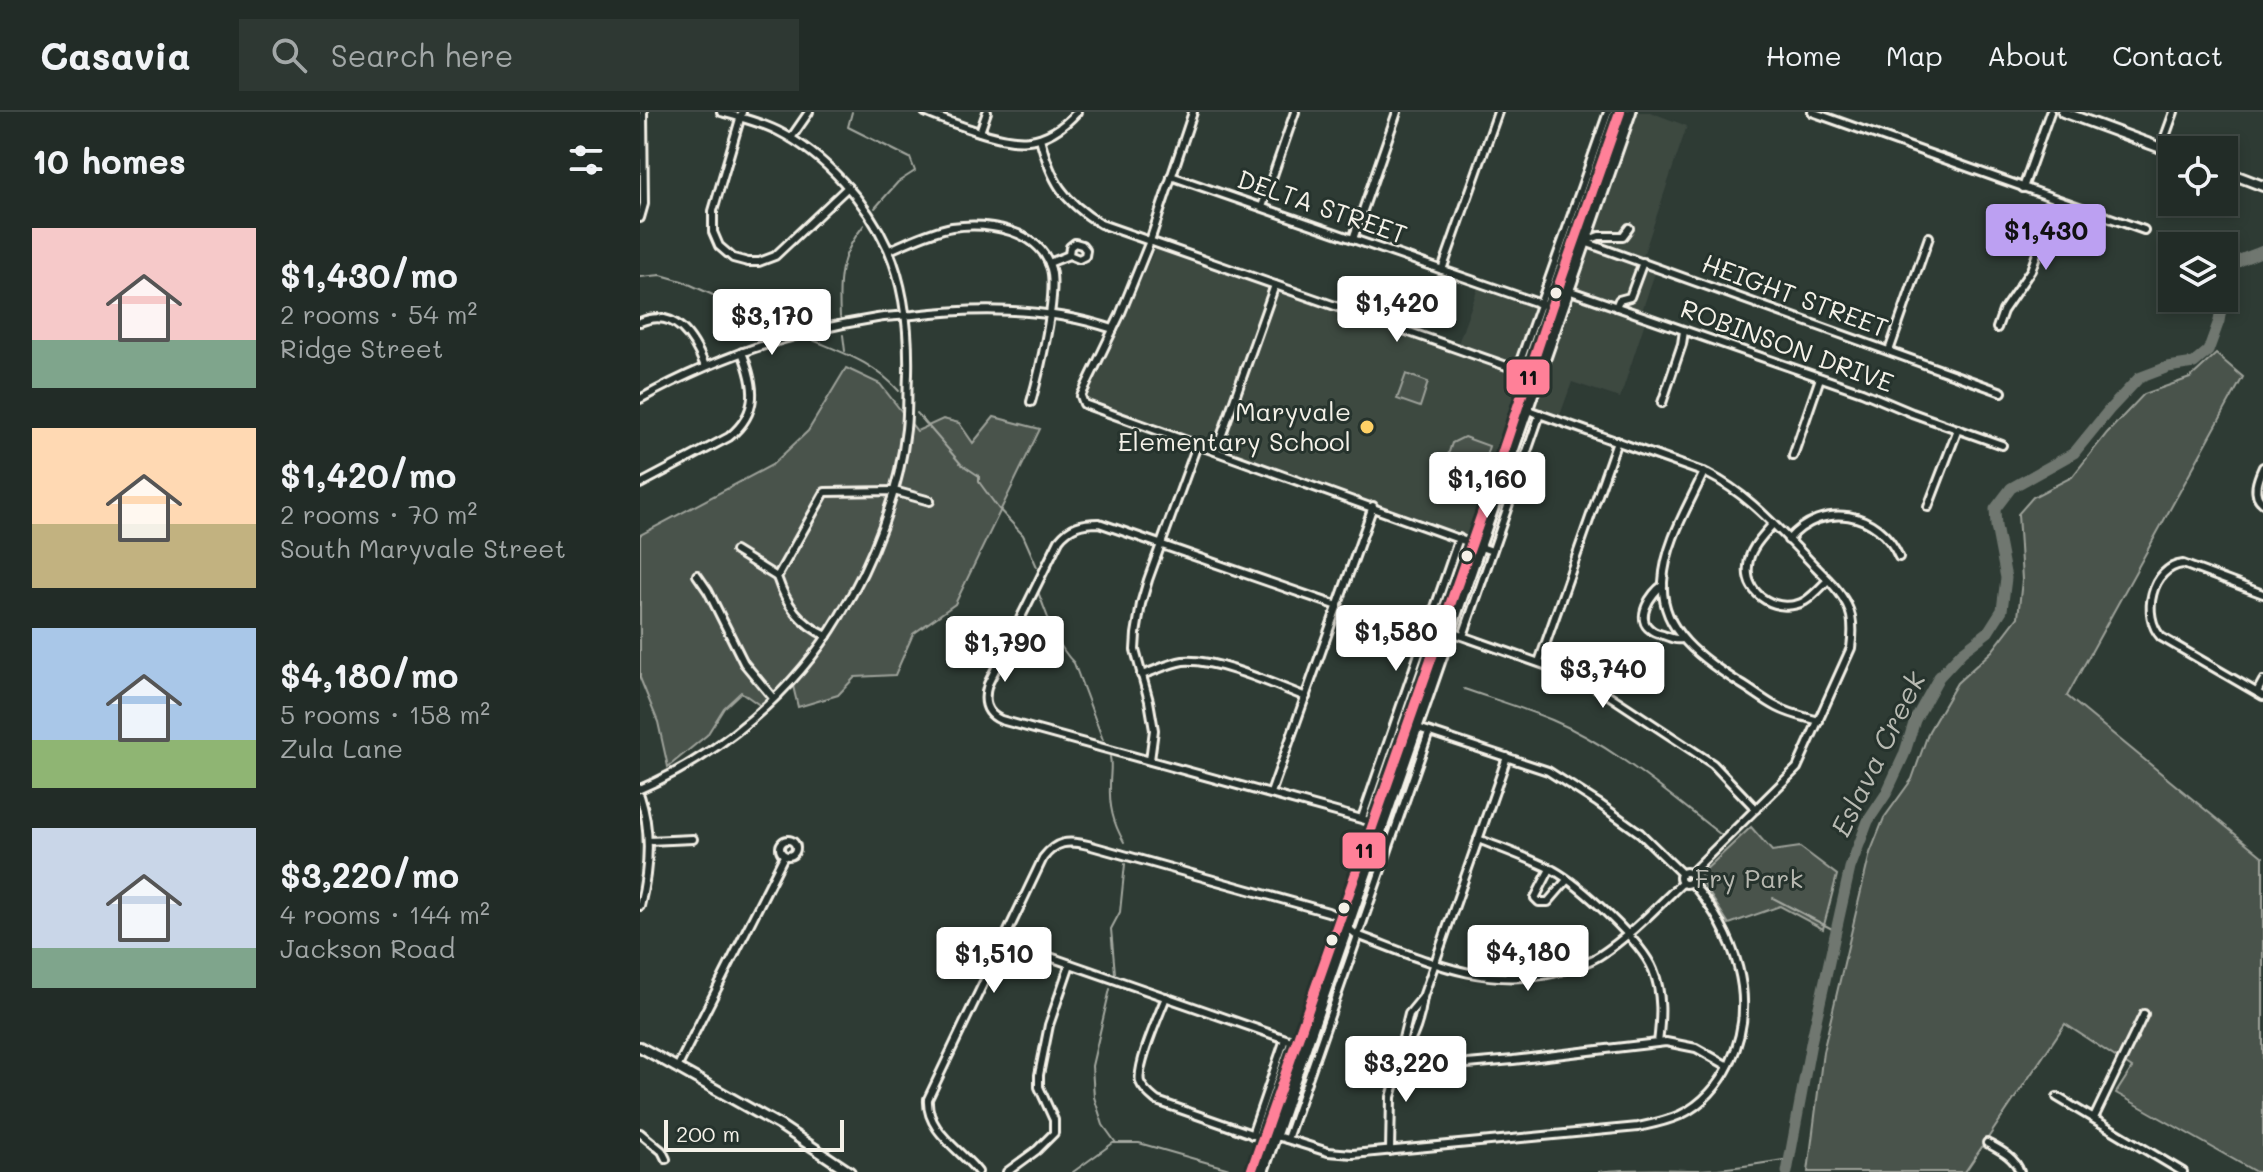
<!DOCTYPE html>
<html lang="en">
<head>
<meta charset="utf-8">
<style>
	:root { --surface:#222c27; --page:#2e3833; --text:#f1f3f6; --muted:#a2a7a7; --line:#3f4844; --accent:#bca0f2 }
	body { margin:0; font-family:Mali,sans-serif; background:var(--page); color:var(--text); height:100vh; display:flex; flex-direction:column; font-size:30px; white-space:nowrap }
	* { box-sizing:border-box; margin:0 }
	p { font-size:26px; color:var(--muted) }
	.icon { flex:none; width:44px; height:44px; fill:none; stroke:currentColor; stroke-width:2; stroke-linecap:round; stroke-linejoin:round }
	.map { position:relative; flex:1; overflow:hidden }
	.panel { display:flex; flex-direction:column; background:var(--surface); width:640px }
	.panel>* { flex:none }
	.fabs { position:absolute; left:1518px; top:24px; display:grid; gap:16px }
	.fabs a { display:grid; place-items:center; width:80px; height:80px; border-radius:0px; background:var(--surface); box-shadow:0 4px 12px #0003,0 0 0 2px var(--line); font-size:40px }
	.scale { position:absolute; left:24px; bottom:20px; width:180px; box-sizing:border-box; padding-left:8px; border:4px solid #f4f1e8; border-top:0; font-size:22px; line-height:28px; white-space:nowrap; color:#f4f1e8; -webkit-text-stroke:6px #26332d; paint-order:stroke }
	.price { position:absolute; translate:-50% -68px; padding:0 18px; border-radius:8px; background:#fff; color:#222; font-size:26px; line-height:52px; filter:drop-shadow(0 2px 4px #0008) }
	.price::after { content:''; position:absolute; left:50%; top:48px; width:24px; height:18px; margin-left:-12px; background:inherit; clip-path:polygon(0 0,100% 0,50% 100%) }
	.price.on { background:var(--accent); color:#111 }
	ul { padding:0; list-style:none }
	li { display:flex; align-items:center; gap:24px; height:200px; padding:0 32px }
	li span { display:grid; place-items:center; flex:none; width:224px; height:160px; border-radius:0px; color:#555 }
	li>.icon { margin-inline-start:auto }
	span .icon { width:96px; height:96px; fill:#fffc; stroke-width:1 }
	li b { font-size:34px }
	h2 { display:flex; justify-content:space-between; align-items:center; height:96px; padding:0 32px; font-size:34px }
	header { display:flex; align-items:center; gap:48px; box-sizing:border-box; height:112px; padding:0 40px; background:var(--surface); border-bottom:2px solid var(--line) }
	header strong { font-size:38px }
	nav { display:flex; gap:44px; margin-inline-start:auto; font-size:28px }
	.search { width:560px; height:72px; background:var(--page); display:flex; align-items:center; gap:20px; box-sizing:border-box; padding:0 28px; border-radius:0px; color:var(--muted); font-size:30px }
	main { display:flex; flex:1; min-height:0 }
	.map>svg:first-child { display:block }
</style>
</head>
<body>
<header>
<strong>Casavia</strong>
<div class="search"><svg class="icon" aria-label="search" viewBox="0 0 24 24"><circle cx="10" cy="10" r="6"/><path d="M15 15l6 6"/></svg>Search here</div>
<nav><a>Home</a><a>Map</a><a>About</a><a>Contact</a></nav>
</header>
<main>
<section class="panel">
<h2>10 homes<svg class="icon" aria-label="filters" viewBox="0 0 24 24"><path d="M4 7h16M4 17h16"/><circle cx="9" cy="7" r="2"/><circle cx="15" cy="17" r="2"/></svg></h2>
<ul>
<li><span style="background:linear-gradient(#f6c9c9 70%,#7fa58c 0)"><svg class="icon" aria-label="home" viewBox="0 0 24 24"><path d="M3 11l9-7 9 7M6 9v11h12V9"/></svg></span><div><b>$1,430/mo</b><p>2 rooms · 54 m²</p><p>Ridge Street</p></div></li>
<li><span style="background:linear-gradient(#ffd9b3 60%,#c2b280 0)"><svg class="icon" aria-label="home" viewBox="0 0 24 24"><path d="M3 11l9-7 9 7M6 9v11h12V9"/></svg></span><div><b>$1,420/mo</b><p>2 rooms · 70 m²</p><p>South Maryvale Street</p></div></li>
<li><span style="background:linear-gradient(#a9c7e8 70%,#8fb573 0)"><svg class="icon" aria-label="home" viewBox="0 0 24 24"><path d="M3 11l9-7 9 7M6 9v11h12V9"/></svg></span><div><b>$4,180/mo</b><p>5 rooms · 158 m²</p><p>Zula Lane</p></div></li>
<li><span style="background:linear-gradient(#c9d6e8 75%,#7fa58c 0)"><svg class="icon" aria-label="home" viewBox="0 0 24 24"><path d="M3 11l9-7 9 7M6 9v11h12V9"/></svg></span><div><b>$3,220/mo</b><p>4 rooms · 144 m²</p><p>Jackson Road</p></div></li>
</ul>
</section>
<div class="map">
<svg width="1623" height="1060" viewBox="0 0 1623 1060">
	<rect width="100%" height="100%" fill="#2e3b34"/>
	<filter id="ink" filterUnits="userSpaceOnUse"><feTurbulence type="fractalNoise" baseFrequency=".0125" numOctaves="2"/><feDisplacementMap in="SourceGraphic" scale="16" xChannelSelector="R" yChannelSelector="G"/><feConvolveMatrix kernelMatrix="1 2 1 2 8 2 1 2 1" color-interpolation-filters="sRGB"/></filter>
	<g filter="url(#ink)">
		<g fill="#3c4841">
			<path d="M 994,0 L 1010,0 L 1047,14 L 1003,144 L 1019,149 L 1002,199 L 1008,201 L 980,286 L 932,270 L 919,306 L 874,292 L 829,426 L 580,338 L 636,177 L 815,240 L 839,173 L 923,203 Z"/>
			<path d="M 516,135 L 630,175 L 572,335 L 442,290 Z"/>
		</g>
		<g fill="#48524c" stroke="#9ea29a" stroke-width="2">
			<path d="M 1576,242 L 1603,265 L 1427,584 L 1623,745 L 1623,1060 L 1616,1060 L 1476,981 L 1492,956 L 1425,912 L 1325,1060 L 1168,1060 L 1183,940 L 1230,741 L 1244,706 L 1272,667 L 1289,619 L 1317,571 L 1352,539 L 1378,505 L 1382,468 L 1378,402 L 1393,385 L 1432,365 L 1467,321 L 1504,282 L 1550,266 Z"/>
			<path d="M 206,256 L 240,272 L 277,319 L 303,307 L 319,311 L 333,331 L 354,305 L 400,317 L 315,492 L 273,522 L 255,563 L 215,565 L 198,583 L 158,595 L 153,574 L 128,599 L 101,580 L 84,596 L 67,623 L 28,655 L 18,610 L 0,566 L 0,423 L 132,353 L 168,319 Z"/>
			<path d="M 766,262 L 788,270 L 780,295 L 757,287 Z"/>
			<path d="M 824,325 L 849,334 L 839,367 L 816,358 L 807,346 L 812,331 Z"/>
			<path d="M 1111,715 L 1132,739 L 1160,735 L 1197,763 L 1183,817 L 1140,794 L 1089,812 L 1062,770 L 1061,762 Z"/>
		</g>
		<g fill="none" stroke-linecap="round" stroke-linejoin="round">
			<g stroke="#a4a8a0" stroke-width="2">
				<path d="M 212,0 L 208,15 L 270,46 L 275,59 L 258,70 L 235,96"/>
				<path d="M 0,165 L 21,163 L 42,169 L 146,216"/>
				<path d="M 200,205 C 198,167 199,144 224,113"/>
				<path d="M 203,223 L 205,239"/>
				<path d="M 173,228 C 206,242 234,251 259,279"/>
				<path d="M 277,301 L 321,352 L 339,364 L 339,370 L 358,396 L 383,423 L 397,455"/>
				<path d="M 398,480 C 408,504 415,532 434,551 L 463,628"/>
				<path d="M 824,577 C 853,587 883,596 912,608 C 974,634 1027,681 1080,722"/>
				<path d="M 470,645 C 472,654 470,663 470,672 C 469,694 473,711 484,730"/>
				<path d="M 1133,786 L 1196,819"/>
				<path d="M 475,861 L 471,817 L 480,800 L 485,752"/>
				<path d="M 470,877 L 452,954 L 454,985 L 463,1013 L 476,1031"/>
				<path d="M 433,1060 L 473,1031 L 499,1031 L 600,1060"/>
				<path d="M 959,1060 C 993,1056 1026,1058 1060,1058 C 1090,1057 1120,1052 1149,1047"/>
			</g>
			<g stroke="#6f7770" stroke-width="11">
				<path d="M 1584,178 C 1590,146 1598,150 1623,139"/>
				<path d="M 1147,1060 L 1171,931 L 1210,756 L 1228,709 L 1246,682 L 1264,643 L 1275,608 L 1299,565 L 1322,540 L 1348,520 L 1362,498 L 1366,466 L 1356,414 L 1355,397 L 1371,376 L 1434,341 L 1469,298 L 1499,266 L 1528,255 L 1554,251 L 1568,239 L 1579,209 L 1583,186"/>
			</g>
			<defs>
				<g id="street">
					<path d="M 102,0 L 73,99 L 73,120 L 79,134 L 93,146 L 108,150 L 119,150 L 135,144 L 208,75"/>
					<path d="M 285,0 C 300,7 316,12 333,18 C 375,32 404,37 437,0"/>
					<path d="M 553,0 L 510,129 L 480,203 L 441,284 L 444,292 L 852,439"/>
					<path d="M 1172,0 L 1504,118"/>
					<path d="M 340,20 L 347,0"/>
					<path d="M 151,26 L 169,0"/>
					<path d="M 400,26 C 411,69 423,89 461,112 L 898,265"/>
					<path d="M 1521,36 L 1534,0"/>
					<path d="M 531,64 L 921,199"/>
					<path d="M 1383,76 L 1410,0"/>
					<path d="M 622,95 L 655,0"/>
					<path d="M 0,106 L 4,92 L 3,0"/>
					<path d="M 713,127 L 757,0"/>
					<path d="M 942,129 L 1362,280"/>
					<path d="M 946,129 L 959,124 L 983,124 L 989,116"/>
					<path d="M 435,131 L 442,133 L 446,138 L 445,144 L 439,147 L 429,143 L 430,135 Z"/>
					<path d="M 249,138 C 269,130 290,119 312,115 C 347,110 400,117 411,157 C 418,183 399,262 391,290"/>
					<path d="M 409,151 L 429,143"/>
					<path d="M 802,158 L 858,0"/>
					<path d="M 925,177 L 1222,280 L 1272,301 L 1362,333"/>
					<path d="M 976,195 L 979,188 L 990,185 L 1003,150"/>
					<path d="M 0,210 C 36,195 54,227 65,254"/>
					<path d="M 1357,216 L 1363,199 L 1391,158 L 1416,88"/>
					<path d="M 1249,239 L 1289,125"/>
					<path d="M 877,258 L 968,0"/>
					<path d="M 0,287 C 74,246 153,219 237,206 C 249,204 261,204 273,203 C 340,195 409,195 473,217"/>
					<path d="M 1022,291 L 1042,232 L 1044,219"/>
					<path d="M 885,297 L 1068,362 C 1108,382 1136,415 1167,446 C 1181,461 1198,475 1207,493 C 1214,506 1213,522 1211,536 L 1157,656 L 1050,762"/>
					<path d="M 576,339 L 635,173"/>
					<path d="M 1153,344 L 1180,266"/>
					<path d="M 1623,355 C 1618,366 1611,382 1623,391"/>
					<path d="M 1064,360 C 1048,395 1025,431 1023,470 C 1020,520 1064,548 1101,572 C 1113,579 1125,589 1137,595 C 1150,602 1165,605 1179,609"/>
					<path d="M 0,372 L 89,325 C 120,300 115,273 102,240"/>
					<path d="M 1288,395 L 1318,317"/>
					<path d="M 1133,412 C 1122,425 1109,437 1108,454 C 1104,484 1140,503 1165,489 C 1173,484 1181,475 1188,468"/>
					<path d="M 1148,428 C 1182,388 1239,399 1259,445"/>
					<path d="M 95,439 L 137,465"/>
					<path d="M 57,463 L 68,479 L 104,551 L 133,586"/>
					<path d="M 1023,473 C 1011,481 994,507 1011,518 C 1014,521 1019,522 1023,523 C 1031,526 1035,528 1042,527"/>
					<path d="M 1623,482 L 1543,452 C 1511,455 1501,504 1521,525 L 1623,584"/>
					<path d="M 698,494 L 459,411 C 442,411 430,414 419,428 L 348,572 C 343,588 345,601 361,608 L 736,711"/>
					<path d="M 808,519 L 936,564 L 964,580 L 1073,652 L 1116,697"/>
					<path d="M 187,524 C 160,512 146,492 137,465 L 185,380 L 254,379 L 290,389"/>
					<path d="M 823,524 L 900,302"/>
					<path d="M 899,550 L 977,329"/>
					<path d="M 501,563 C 515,559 529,551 543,549 C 576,546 635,573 666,585"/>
					<path d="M 1617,580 L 1623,569"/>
					<path d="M 775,615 L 908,659 L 958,691 L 1000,721 L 1042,762"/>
					<path d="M 510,648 L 514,618 L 509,589 L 495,538 L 496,522 L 501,492 L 508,468 L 557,333"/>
					<path d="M 0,677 C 80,643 155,579 199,505 C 233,449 259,382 266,317 C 268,299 267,280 268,262 C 269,221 265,176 248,137 C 227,90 185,43 138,19 C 120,10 100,5 81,0"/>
					<path d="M 631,681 L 733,394"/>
					<path d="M 0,684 C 12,720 9,758 0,794"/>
					<path d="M 722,706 L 819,426"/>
					<path d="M 838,727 C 863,737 889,746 913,758 C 940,773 1002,830 1013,858 C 1023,882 1021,907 1018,931"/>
					<circle cx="148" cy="736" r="8"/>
					<path d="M 8,729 L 53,727"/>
					<path d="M 910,757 L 895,786 L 899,790 L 908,790 L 927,768"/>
					<circle cx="1046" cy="766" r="6"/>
					<path d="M 364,829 L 666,934"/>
					<path d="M 526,885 C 519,903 496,954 500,970 C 503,978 511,984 517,989 L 617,1024 L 640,1025 L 688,1040 L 713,1042 L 998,1015 C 1012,1012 1027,1009 1040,1003 C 1062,993 1080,972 1090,951 C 1120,887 1095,821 1051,770"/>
					<path d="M 761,944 C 774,928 781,904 783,885 L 867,645"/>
					<path d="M 37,956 L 144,744"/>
					<path d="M 759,958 L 873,948 L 1026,930 L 1056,936 L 1088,954"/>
					<path d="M 1417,985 L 1543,1060"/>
					<path d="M 1454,1006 L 1504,902"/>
					<path d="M 0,1021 L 22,1039 L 26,1047"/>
					<path d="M 612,1023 L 645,927"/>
					<path d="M 647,1027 L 789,620"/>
					<path d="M 1347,1031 C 1360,1038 1375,1045 1380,1060"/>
					<path d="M 750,1039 L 751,985 L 759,958 L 761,935 L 769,902 L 783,885"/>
					<path d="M 338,1060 C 320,1037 286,1019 288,987 L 403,746 C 416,729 428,728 448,733 L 688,800 C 703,806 705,815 717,823 C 783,847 841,877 913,861 C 928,857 946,852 959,844 C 990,824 1016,796 1042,771"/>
					<path d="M 367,1060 L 397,1038 L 414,1021 L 414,1008 L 399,975 L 399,963 L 409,913 L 430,852"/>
				</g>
				<g id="secondary">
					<path d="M 1423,0 L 1532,40"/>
					<path d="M 1584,59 L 1623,74"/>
					<path d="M 0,935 L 141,1014 L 210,1060"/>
					<path d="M 611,1060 L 843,399 L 911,196 L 980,0"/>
					<path d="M 623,1060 L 991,0"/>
				</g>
			</defs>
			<use href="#street" stroke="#f4f1e8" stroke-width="12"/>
			<use href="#secondary" stroke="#f4f1e8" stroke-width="14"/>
			<use href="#street" stroke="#26332d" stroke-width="6"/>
			<use href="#secondary" stroke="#26332d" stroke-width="8"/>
			<defs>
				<path id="bus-1" d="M 611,1060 L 843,399 L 911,196 L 980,0"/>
			</defs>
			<use href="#bus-1" stroke="#26332d" stroke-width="16"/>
			<use href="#bus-1" stroke="#ff8098" stroke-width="10"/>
		</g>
	</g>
	<g fill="#f4f1e8" stroke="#26332d" stroke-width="3">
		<circle cx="916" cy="181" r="7"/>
		<circle cx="827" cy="444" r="7"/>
		<circle cx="704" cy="796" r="7"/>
		<circle cx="692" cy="828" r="7"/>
	</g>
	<circle fill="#ffd166" stroke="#26332d" stroke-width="3" cx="727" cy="315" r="8"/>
	<g text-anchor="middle" stroke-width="6" stroke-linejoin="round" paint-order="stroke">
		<g font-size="26" fill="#f4f1e8" stroke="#26332d">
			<text transform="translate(682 95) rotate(19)" y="9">DELTA STREET</text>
			<text transform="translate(1155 184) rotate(20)" y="9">HEIGHT STREET</text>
			<text transform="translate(1147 234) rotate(20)" y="9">ROBINSON DRIVE</text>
		</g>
		<g font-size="26" fill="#f4f1e8" stroke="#26332d" text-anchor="end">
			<text x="711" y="309">Maryvale<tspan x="711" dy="30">Elementary School</tspan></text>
		</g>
		<g font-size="26" fill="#b8b9b1" stroke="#26332d">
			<text x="1109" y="776">Fry Park</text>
		</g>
		<g font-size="28" font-style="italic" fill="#b8bab2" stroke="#26332d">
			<text transform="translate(1238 642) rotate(-64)" y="10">Eslava Creek</text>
		</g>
	</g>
	<g stroke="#26332d" stroke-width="3">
		<rect x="865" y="246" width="46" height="38" rx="8" fill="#ff8098"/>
		<rect x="701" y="719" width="46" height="39" rx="8" fill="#ff8098"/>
	</g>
	<g font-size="22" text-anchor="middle" font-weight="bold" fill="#111">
		<text x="888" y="273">11</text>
		<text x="724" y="746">11</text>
	</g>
</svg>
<div class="fabs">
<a><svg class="icon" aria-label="locate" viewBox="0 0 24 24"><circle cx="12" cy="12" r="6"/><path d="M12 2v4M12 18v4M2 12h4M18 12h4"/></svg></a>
<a><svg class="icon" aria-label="layers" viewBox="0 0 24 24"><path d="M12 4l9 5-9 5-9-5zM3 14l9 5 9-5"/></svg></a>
</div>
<div class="scale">200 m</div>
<b class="price on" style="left:1406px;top:160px">$1,430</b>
<b class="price" style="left:757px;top:232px">$1,420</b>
<b class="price" style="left:132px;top:245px">$3,170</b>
<b class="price" style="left:847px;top:408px">$1,160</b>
<b class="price" style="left:756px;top:561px">$1,580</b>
<b class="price" style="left:365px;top:572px">$1,790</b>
<b class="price" style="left:963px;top:598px">$3,740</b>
<b class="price" style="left:888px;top:881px">$4,180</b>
<b class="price" style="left:354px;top:883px">$1,510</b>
<b class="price" style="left:766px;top:992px">$3,220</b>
</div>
</main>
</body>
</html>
